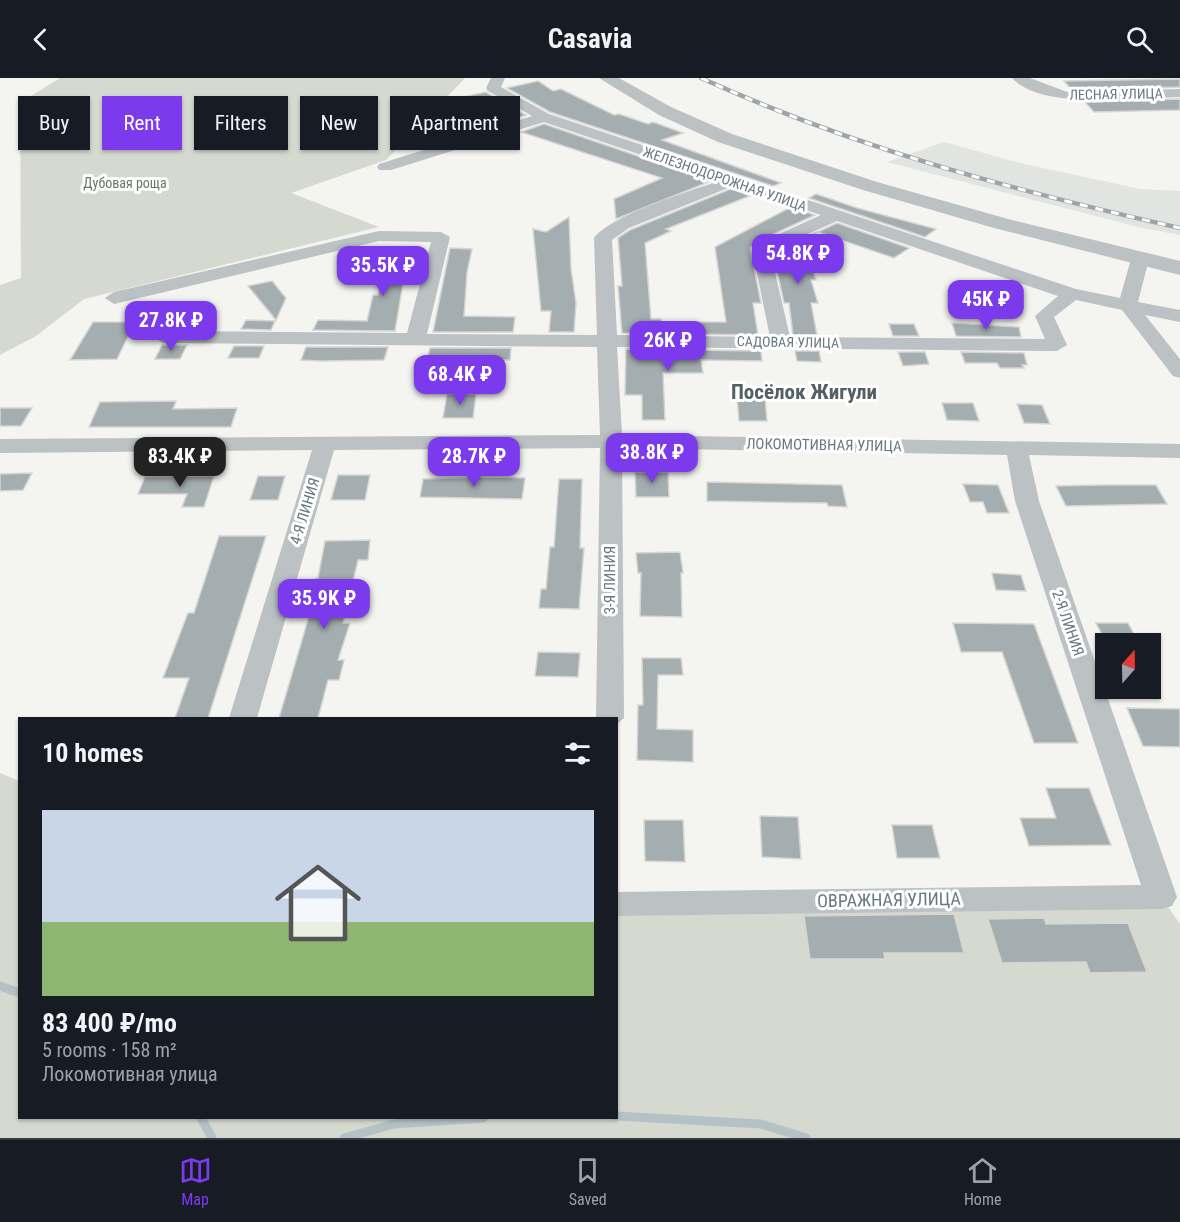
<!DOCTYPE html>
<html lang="en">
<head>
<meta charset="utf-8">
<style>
	:root { --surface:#171b24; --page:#20242c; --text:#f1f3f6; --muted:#9ea1a6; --line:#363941; --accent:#7c3aed }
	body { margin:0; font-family:"Roboto Condensed",sans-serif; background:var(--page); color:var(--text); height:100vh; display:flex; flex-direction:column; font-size:22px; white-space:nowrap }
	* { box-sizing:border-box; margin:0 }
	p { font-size:20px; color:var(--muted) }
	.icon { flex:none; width:33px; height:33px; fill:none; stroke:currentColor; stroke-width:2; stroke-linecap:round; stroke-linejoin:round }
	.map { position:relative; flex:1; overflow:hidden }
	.sheet { position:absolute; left:18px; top:639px; width:600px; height:402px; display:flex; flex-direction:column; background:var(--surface); border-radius:0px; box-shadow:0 2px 4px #0004 }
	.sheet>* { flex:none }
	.guide { position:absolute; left:18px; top:18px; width:600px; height:54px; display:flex; gap:12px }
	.needle { width:39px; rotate:20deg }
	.controls { position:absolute; left:1095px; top:555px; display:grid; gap:12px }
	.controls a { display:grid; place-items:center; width:66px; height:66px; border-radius:0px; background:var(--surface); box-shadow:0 2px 4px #0004; font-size:30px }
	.price { position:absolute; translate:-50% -51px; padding:0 14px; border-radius:12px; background:var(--accent); color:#fff; font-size:20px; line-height:39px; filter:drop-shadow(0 2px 3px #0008) }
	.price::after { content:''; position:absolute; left:50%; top:36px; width:18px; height:14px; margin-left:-9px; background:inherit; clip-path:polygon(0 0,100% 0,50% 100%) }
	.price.selected { background:#222; color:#fff }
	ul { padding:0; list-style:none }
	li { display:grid; align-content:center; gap:12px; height:318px; padding:0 24px }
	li+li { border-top:2px solid var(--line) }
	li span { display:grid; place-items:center; height:186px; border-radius:0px; color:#555 }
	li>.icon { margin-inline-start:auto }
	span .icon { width:108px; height:108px; fill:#fffc; stroke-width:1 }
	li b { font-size:26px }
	h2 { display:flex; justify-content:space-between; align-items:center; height:72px; padding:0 24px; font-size:26px }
	.tag { padding:0 21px; border-radius:0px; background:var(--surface); box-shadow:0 2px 4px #0004; font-size:21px; line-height:54px }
	.tag.selected { background:var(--accent); color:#fff }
	header { display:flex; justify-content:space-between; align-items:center; height:78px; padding:0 24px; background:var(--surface); font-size:27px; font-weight:700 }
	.tab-bar { display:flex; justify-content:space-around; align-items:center; height:84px; border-top:2px solid var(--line); background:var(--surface); font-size:16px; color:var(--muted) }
	.tab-bar a { display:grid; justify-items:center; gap:3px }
	.tab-bar .selected { color:var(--accent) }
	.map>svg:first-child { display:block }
</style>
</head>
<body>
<header><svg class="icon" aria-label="back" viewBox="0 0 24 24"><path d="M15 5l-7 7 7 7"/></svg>Casavia<svg class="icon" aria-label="search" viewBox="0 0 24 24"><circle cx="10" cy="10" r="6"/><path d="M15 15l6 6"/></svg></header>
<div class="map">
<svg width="1180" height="1060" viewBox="0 0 1180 1060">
	<rect width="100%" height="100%" fill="#f4f4f1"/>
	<path fill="#e2e4e2" d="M 944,64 L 1020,85 L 1140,111 L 1180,113 L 1180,157 L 1142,150 L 887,84 Z"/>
	<g fill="#d5d9d0">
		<path d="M 60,0 L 465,0 L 386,82 L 291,115 L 379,149 L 84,221 L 36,258 L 0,277 L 0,207 L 21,200 L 20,25 Z"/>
		<path d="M 0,695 L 19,703 L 20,1040 L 616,1040 L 617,826 L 1161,819 L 1180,846 L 1180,1060 L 0,1060 Z"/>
	</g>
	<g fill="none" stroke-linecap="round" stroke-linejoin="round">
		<g stroke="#b5c2c5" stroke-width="9">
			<path d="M 0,908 L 20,915"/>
			<path d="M 616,1038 L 761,1046 L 806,1060"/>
			<path d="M 201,1040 L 212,1060"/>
			<path d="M 344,1060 L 394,1046 L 483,1040"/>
		</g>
	</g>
	<g fill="#a4adb0" stroke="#d6d5d4" stroke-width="1.5">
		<path d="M 1180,1 L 1180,9 L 1072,12 L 1064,3 Z"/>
		<path d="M 538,3 L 553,13 L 561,11 L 614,37 L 619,36 L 648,46 L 653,44 L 683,55 L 662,62 L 781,105 L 773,108 L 550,34 L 507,10 Z"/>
		<path d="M 486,14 L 487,15 L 526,37 L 504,45 L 458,20 Z"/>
		<path d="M 1180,21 L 1180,32 L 1094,34 L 1085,24 Z"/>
		<path d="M 544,46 L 711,103 L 616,141 L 614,121 L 662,100 L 521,54 Z"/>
		<path d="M 733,110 L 752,117 L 666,151 L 671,153 L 645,165 L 651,241 L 661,241 L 661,244 L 726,244 L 715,169 L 791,129 L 815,137 L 754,165 L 750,170 L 761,225 L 753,225 L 758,257 L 622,255 L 618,208 L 622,208 L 618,160 L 630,152 Z"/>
		<path d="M 816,116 L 857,130 L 936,151 L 925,159 L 809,120 Z"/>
		<path d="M 569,139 L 571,191 L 576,225 L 574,254 L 549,254 L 551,233 L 541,233 L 533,151 L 546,154 Z"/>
		<path d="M 837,145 L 909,170 L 894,180 L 818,154 Z"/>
		<path d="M 817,154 L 806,172 L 816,202 L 811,202 L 818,225 L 811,225 L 817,257 L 793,257 L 789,225 L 784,225 L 773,174 Z"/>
		<path d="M 450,170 L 472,171 L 467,194 L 464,238 L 515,239 L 513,254 L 433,254 Z"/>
		<path d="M 389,175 L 423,176 L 412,205 L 403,205 L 395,253 L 313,252 L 318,242 L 367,243 L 373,217 L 378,217 Z"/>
		<path d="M 272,203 L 286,220 L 276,242 L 248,208 Z"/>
		<path d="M 176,240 L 201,240 L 195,251 L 171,251 Z"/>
		<path d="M 246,242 L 275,243 L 271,252 L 241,251 Z"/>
		<path d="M 93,244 L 135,244 L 117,281 L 70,282 Z"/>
		<path d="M 952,245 L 1019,249 L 1021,259 L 956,258 Z"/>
		<path d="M 889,246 L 914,246 L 919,258 L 893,258 Z"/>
		<path d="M 162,267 L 187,267 L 180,281 L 155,281 Z"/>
		<path d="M 234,268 L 264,268 L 259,280 L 228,280 Z"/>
		<path d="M 306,269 L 388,269 L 384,282 L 321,283 L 301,282 Z"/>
		<path d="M 430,270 L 511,270 L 510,282 L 427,282 Z"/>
		<path d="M 626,271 L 761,273 L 762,283 L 701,282 L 703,295 L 663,295 L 665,342 L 642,342 L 642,317 L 625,317 Z"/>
		<path d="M 795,273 L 819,273 L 821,284 L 797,283 Z"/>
		<path d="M 898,274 L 925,274 L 929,286 L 903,288 Z"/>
		<path d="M 961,274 L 1024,275 L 1027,287 L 1022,287 L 1024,290 L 1000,290 L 997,285 L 965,285 Z"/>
		<path d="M 447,316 L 476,316 L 473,340 L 443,340 Z"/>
		<path d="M 737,320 L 765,320 L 767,343 L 739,343 Z"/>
		<path d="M 176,323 L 173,331 L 237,330 L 231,349 L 89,349 L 100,324 Z"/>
		<path d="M 942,325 L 973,325 L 979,343 L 947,342 Z"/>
		<path d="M 1017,326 L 1042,327 L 1050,346 L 1024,345 Z"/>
		<path d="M 0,330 L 32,330 L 21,348 L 0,348 Z"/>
		<path d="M 635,394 L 668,394 L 669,419 L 636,419 Z"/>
		<path d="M 32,395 L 23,412 L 0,413 L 0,396 Z"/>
		<path d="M 338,397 L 370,397 L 365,422 L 331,422 Z"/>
		<path d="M 214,398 L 204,429 L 182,429 L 187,416 L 138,416 L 145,399 Z"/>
		<path d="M 258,398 L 285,398 L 278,422 L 250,422 Z"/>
		<path d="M 488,399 L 525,400 L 522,421 L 420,419 L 423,401 Z"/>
		<path d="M 559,401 L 582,401 L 580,470 L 584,470 L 579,531 L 539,530 L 541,511 L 546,511 L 550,469 L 554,469 Z"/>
		<path d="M 707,404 L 842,407 L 847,429 L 828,428 L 827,425 L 707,423 Z"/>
		<path d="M 963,406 L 998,407 L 1009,435 L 987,435 L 983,424 L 970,424 Z"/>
		<path d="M 1102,407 L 1156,407 L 1167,426 L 1066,428 L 1056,408 Z"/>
		<path d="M 219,458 L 266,458 L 208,640 L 175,640 L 189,600 L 163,600 L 188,535 L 194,535 Z"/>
		<path d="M 370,462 L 368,482 L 358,482 L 343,545 L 350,545 L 338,582 L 344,582 L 339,602 L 328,602 L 318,640 L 279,640 L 315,518 L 311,518 L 316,500 L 318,500 L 325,463 Z"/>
		<path d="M 680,474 L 683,495 L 681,495 L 682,539 L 640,538 L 641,495 L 638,495 L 636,475 Z"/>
		<path d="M 992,495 L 1021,497 L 1026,513 L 996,512 Z"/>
		<path d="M 953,545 L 1034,546 L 1078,665 L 1034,665 L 1002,574 L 961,574 Z"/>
		<path d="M 1096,545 L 1128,545 L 1139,566 L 1107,566 Z"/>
		<path d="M 538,574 L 580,575 L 578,599 L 535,598 Z"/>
		<path d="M 642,580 L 681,580 L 683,597 L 658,597 L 657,651 L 693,652 L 693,684 L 637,682 L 638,627 L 643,627 Z"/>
		<path d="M 1127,630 L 1180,631 L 1180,669 L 1143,668 Z"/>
		<path d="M 1046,710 L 1089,710 L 1111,767 L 1029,768 L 1020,740 L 1056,740 Z"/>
		<path d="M 760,738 L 798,739 L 801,781 L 762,779 Z"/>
		<path d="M 644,742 L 683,742 L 685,784 L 645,783 Z"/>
		<path d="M 892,747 L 932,747 L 940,780 L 897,780 Z"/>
		<path d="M 954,836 L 964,875 L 884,875 L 885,881 L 810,881 L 804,838 Z"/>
		<path d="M 1044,840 L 1046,846 L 1128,845 L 1147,894 L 1090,895 L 1086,884 L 1002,885 L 988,841 Z"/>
	</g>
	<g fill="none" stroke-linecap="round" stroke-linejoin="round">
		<g fill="#bcc1c3" fill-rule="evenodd">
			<path d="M 491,0 L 505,0 L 501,9 L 549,36 L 1076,211 L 1120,220 L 1131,181 L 1134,177 L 1146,177 L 1149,181 L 1138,224 L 1180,232 L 1180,244 L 1145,237 L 1180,281 L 1180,300 L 1173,298 L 1122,232 L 1076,222 L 1054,239 L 1067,267 L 1057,273 L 617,269 L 622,357 L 1180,366 L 1180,380 L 1029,377 L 1039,423 L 1177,819 L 1172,828 L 1161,831 L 616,838 L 616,814 L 1141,807 L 1015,423 L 1007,377 L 622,370 L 624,640 L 616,647 L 616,640 L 596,640 L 600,370 L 334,372 L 257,640 L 229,640 L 312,372 L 0,375 L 0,361 L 600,357 L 597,269 L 163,265 L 153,259 L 163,253 L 407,255 L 431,164 L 379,163 L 114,226 L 105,220 L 114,214 L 379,153 L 441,154 L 450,159 L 427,256 L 597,257 L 594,160 C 611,137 689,114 718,103 L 544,44 L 391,92 L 379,92 L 377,89 L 379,86 L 532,38 L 488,13 L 486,10 ZM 733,108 L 821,137 L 755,167 L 752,171 L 770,259 L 617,257 L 612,162 L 629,150 ZM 837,143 L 1058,218 L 1035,238 L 1045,261 L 790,259 L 770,173 Z"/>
			<path d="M 1012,0 L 1030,0 L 1067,14 L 1180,11 L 1180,19 C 1138,20 1042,33 1012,0 Z"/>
		</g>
		<path fill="#bcc1c3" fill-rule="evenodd" d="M 599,0 L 619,0 L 671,29 L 732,56 L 877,104 L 1008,141 L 1180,183 L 1180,197 L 994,150 L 863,112 L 718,64 L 659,37 Z"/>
		<defs>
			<path id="rail" d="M 701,0 C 855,70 1015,113 1180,150"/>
		</defs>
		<use href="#rail" stroke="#9ea5a9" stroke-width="4.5"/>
		<use href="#rail" stroke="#fff" stroke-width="3" stroke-dasharray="8" stroke-linecap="butt"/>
	</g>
	<g text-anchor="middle" stroke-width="6" stroke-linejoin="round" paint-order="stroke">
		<g font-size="14" fill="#667880" stroke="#fff">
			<text transform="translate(1116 16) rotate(-1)" y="5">ЛЕСНАЯ УЛИЦА</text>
			<text transform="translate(725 101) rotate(19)" y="5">ЖЕЛЕЗНОДОРОЖНАЯ УЛИЦА</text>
			<text transform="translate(788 264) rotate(1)" y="5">САДОВАЯ УЛИЦА</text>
		</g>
		<g font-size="14" fill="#6b7764" stroke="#fff">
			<text x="125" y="110">Дубовая роща</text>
		</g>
		<g font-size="15" fill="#667880" stroke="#fff">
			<text transform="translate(824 367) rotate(1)" y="5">ЛОКОМОТИВНАЯ УЛИЦА</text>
			<text transform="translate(305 433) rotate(-73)" y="5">4-Я ЛИНИЯ</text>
			<text transform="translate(610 502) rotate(-90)" y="5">3-Я ЛИНИЯ</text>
			<text transform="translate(1068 545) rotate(71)" y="5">2-Я ЛИНИЯ</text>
		</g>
		<g font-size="18" fill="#667880" stroke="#fff">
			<text transform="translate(889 822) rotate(-1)" y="6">ОВРАЖНАЯ УЛИЦА</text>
		</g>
		<g font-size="21" font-weight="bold" fill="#536065" stroke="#fff">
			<text x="804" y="321">Посёлок Жигули</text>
		</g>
	</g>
</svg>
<div class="controls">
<a><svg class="needle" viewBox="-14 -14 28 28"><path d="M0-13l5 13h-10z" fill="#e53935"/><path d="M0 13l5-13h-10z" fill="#9ea1a6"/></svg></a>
</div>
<b class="price" style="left:798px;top:207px">54.8K ₽</b>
<b class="price" style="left:383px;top:219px">35.5K ₽</b>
<b class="price" style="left:986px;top:253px">45K ₽</b>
<b class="price" style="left:171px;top:274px">27.8K ₽</b>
<b class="price" style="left:668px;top:294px">26K ₽</b>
<b class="price" style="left:460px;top:328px">68.4K ₽</b>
<b class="price" style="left:652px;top:406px">38.8K ₽</b>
<b class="price selected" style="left:180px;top:410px">83.4K ₽</b>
<b class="price" style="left:474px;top:410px">28.7K ₽</b>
<b class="price" style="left:324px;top:552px">35.9K ₽</b>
<div class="guide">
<a class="tag">Buy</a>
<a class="tag selected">Rent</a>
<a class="tag">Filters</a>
<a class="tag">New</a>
<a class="tag">Apartment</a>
</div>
<section class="sheet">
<h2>10 homes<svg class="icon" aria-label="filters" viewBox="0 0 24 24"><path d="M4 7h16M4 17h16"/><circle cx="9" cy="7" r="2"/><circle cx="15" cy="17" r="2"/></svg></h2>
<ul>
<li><span style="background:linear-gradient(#c9d6e8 60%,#8fb573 0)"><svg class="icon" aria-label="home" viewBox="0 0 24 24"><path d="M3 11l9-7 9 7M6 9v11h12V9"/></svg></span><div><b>83 400 ₽/mo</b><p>5 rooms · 158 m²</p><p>Локомотивная улица</p></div></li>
</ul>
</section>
</div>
<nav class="tab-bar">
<a class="selected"><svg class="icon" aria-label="map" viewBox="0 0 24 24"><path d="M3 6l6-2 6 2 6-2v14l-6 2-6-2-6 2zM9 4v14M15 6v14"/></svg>Map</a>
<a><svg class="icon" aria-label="saved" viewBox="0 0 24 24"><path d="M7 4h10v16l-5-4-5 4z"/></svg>Saved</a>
<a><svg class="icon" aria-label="home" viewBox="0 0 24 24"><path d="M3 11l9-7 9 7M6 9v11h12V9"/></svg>Home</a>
</nav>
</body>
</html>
